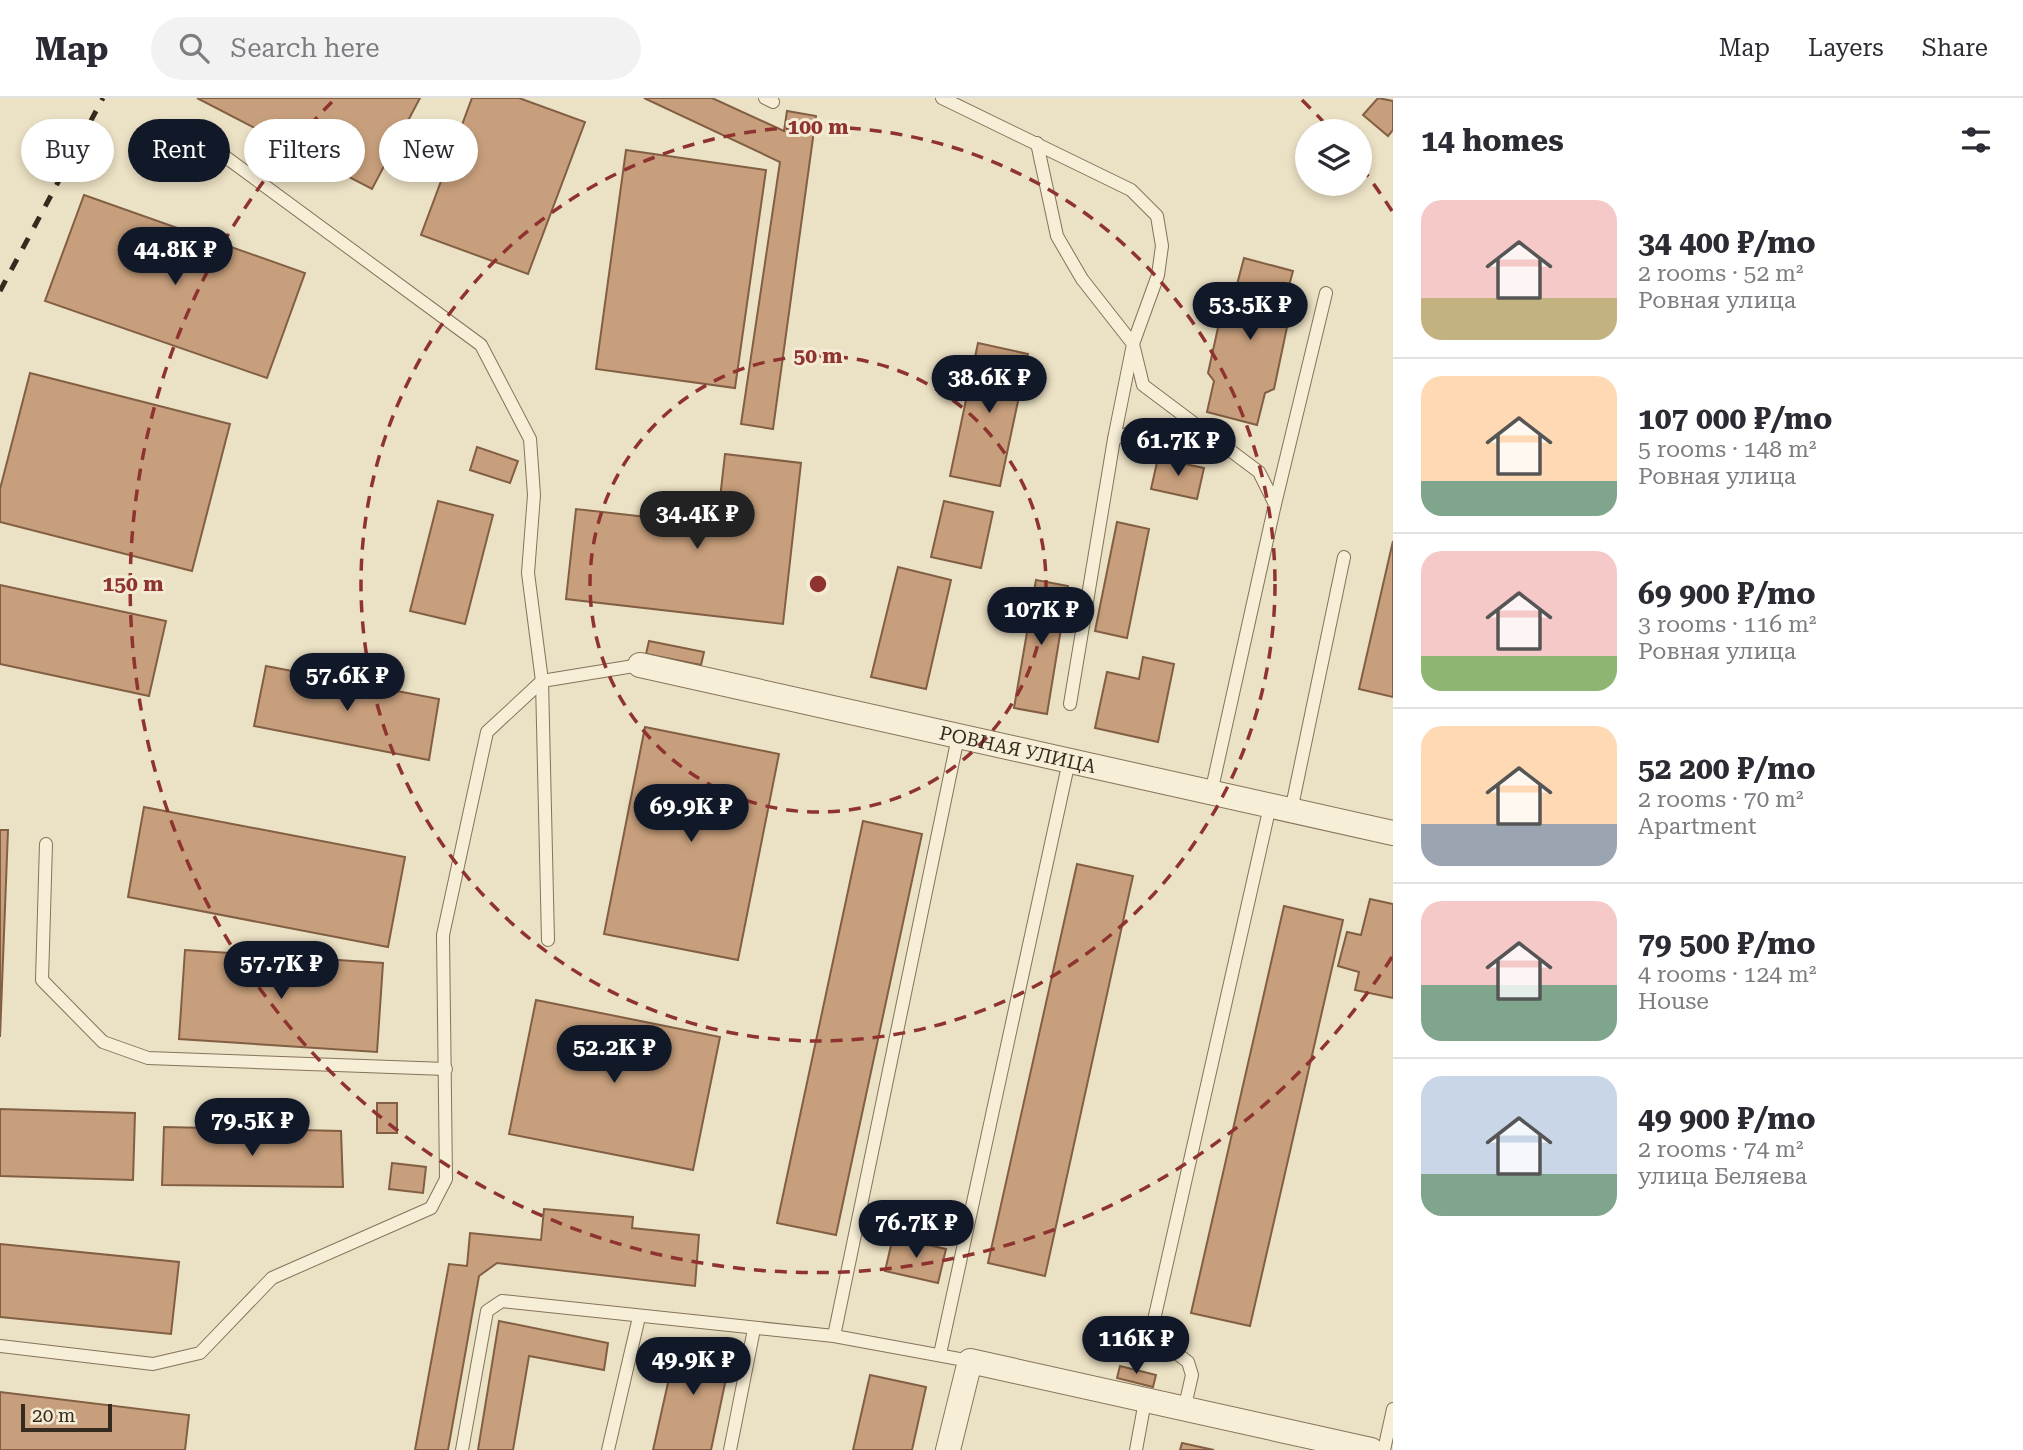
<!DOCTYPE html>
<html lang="en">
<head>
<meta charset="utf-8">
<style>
	:root { --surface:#fff; --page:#f2f2f3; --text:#2b2b33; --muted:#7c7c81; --line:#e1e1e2; --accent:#111827 }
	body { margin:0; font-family:"Roboto Serif",serif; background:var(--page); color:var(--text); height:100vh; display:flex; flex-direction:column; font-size:26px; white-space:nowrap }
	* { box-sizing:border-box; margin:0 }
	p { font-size:23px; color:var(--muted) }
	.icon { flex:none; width:38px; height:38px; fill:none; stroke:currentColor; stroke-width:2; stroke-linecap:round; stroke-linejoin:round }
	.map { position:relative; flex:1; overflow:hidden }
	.panel { display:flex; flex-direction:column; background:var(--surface); width:630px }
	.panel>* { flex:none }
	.guide { position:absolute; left:21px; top:21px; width:665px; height:63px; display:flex; gap:14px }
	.controls { position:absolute; left:1295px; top:21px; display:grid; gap:14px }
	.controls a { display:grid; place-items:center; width:77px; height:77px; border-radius:50%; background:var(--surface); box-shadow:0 4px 10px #0003; font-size:35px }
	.scale { position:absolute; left:21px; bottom:18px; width:91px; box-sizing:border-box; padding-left:7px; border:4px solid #352a1e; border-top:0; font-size:19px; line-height:24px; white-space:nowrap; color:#352a1e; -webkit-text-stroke:5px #f3ebd3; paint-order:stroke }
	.price { position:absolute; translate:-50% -60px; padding:0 16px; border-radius:24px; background:var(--accent); color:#fff; font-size:23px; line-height:46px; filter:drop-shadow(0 2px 4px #0008) }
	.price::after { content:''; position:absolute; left:50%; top:42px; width:21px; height:16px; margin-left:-10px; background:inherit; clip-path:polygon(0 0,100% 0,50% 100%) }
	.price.current { background:#222; color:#fff }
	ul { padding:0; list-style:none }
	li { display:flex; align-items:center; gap:21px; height:175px; padding:0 28px }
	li+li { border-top:2px solid var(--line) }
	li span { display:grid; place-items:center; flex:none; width:196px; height:140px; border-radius:21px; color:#555 }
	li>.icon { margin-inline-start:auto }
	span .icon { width:84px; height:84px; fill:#fffc; stroke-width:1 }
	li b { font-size:30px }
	h2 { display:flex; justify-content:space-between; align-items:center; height:84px; padding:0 28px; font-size:30px }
	.chip { padding:0 24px; border-radius:32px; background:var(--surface); box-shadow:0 4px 10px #0003; font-size:24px; line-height:63px }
	.chip.current { background:var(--accent); color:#fff }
	header { display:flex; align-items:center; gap:42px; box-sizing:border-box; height:98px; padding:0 35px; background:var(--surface); border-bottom:2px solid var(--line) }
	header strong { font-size:33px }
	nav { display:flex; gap:38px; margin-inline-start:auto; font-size:24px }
	.search { width:490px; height:63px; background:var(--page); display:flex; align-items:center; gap:18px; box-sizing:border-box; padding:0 24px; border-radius:38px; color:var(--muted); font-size:26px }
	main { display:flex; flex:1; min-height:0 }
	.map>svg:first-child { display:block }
</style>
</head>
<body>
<header>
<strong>Map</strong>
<div class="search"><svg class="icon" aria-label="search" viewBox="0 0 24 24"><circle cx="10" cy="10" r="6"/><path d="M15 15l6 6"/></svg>Search here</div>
<nav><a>Map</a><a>Layers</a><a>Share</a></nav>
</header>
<main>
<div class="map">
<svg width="1393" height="1352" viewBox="0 0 1393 1352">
	<rect width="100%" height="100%" fill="#ebe1c4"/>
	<g fill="#c79f7c" stroke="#825f43" stroke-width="2">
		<path d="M 197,0 L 420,0 L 372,91 Z"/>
		<path d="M 472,0 L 519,0 L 585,24 L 528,176 L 421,137 Z"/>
		<path d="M 644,0 L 712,0 L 784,33 L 787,13 L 816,18 L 773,331 L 741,326 L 780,64 Z"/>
		<path d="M 1378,0 L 1393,3 L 1393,32 L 1388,38 L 1363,17 Z"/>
		<path d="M 626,52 L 766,72 L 735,290 L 596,271 Z"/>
		<path d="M 84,97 L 305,175 L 267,280 L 45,203 Z"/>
		<path d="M 1244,160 L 1293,173 L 1284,206 L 1290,215 L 1274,291 L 1265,295 L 1257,327 L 1207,314 L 1214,283 L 1208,275 L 1225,198 L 1235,194 Z"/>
		<path d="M 978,245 L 1028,256 L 1000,388 L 950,378 Z"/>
		<path d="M 30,275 L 230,326 L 192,473 L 0,424 L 0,391 Z"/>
		<path d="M 477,349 L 518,363 L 510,385 L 470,372 Z"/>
		<path d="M 725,356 L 801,365 L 783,526 L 566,501 L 576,411 L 717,427 Z"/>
		<path d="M 1158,360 L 1204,370 L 1197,401 L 1151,391 Z"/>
		<path d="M 438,403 L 493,417 L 465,526 L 410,513 Z"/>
		<path d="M 944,403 L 993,414 L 981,470 L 931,459 Z"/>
		<path d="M 1117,424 L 1149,431 L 1127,540 L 1095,533 Z"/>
		<path d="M 1393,443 L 1393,599 L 1359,591 Z"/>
		<path d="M 898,469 L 951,482 L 926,591 L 871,579 Z"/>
		<path d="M 1036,482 L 1068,488 L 1047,616 L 1014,610 Z"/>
		<path d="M 0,487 L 166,523 L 149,598 L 0,566 Z"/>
		<path d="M 649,543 L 704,554 L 701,567 L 646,556 Z"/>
		<path d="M 1143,559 L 1174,566 L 1158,644 L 1095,630 L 1107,574 L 1139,581 Z"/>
		<path d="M 266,568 L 439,601 L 429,662 L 254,628 Z"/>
		<path d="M 645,629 L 779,656 L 738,862 L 604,836 Z"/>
		<path d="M 144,709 L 405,759 L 388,849 L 128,799 Z"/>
		<path d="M 863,723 L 922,736 L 836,1137 L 777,1125 Z"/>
		<path d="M 0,732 L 8,732 L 0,939 Z"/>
		<path d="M 1077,766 L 1133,778 L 1045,1178 L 988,1165 Z"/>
		<path d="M 1370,801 L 1393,806 L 1393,900 L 1355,892 L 1359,874 L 1338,868 L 1347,834 L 1361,837 Z"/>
		<path d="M 1284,808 L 1343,822 L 1250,1228 L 1191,1215 Z"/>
		<path d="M 185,852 L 383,865 L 377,954 L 179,941 Z"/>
		<path d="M 536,902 L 720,939 L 693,1072 L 509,1036 Z"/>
		<rect x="377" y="1005" width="20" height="30"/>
		<path d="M 0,1011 L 135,1015 L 133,1082 L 0,1078 Z"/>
		<path d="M 164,1029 L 341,1033 L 343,1089 L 162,1087 Z"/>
		<path d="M 392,1065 L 426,1069 L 423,1095 L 389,1091 Z"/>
		<path d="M 544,1111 L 633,1119 L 632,1130 L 699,1137 L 695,1188 L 497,1165 L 479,1178 L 448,1352 L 415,1352 L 449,1166 L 467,1168 L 470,1135 L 541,1142 Z"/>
		<path d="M 893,1139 L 946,1151 L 938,1185 L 885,1173 Z"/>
		<path d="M 0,1146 L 179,1164 L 171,1236 L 0,1219 Z"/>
		<path d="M 499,1223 L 608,1245 L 604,1272 L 529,1258 L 513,1352 L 478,1352 Z"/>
		<path d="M 678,1240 L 732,1252 L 711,1352 L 653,1352 Z"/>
		<path d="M 1120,1268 L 1156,1277 L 1153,1289 L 1117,1280 Z"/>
		<path d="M 870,1277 L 926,1289 L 912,1352 L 853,1352 Z"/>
		<path d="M 0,1294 L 189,1317 L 185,1352 L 0,1352 Z"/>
		<path d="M 1182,1345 L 1214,1352 L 1180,1352 Z"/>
	</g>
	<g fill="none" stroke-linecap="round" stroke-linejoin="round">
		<defs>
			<g id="service">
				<path d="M 765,0 L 773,4"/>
				<path d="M 942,0 L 1131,92 L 1157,118 L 1162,148 L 1158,177 L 1133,246 L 1143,287 L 1259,374 L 1275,406 L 1211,695"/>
				<path d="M 197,38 L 481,247 L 530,341 L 534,397 L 528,475 L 542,583 L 548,842"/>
				<path d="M 1037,45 L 1057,138 L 1082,181 L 1133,246 L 1114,341"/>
				<path d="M 1275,406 L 1326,195"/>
				<path d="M 1070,606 L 1114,341 L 1139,331 L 1210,338"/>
				<path d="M 1291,713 L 1344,459"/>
				<path d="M 46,746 L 42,882 L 103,944 L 148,960 L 446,971"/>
				<path d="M 834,1238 L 958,639"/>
				<path d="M 0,1248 L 153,1266 L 200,1255 L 272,1180 L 431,1110 L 446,1081 L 443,837 L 487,634 L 542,583 L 640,567"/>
				<path d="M 940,1256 L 1069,663"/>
				<path d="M 1184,1312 L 1192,1277 L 1188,1264 L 1162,1244 L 1154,1222 L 1270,708"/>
				<path d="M 462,1352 L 487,1213 L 502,1203 L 834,1238 L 970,1263"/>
				<path d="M 608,1352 L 639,1219"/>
				<path d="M 730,1352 L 754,1231"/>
				<path d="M 1136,1352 L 1145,1303"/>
				<path d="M 1384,1352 L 1393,1311"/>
			</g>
			<g id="minor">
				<path id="s1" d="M 640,567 L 1393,735"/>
				<path d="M 948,1352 L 970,1263 L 1371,1352"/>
			</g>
		</defs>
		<use href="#service" stroke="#84735b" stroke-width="14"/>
		<use href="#minor" stroke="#84735b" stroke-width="26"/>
		<use href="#service" stroke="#f6eed6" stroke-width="12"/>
		<use href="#minor" stroke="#f6eed6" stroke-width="24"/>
		<path stroke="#352a1e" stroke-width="5" stroke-dasharray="12 12" stroke-linecap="butt" d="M 0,193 L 103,0"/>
	</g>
	<g fill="none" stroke="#8f3330" stroke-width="3.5" stroke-dasharray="12 9">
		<circle cx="818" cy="486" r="228"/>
		<circle cx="818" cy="486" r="457"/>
		<path d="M1392 859A685 685 0 1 1 334 2M1302 2A685 685 0 0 1 1331 32M1361 69A685 685 0 0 1 1392 113"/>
	</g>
	<g text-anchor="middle" stroke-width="6" stroke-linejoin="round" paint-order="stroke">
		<g font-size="19" fill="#352a1e" stroke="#f3ebd3">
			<text dy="7" stroke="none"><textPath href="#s1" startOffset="387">РОВНАЯ УЛИЦА</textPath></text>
		</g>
	</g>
	<circle cx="818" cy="486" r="10" fill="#8f3330" stroke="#f3ebd3" stroke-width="3.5"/>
	<g font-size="21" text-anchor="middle" font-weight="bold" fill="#8f3330" stroke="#f3ebd3" stroke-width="6" stroke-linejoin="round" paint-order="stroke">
		<text x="818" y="36">100 m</text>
		<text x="818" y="265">50 m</text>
		<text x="133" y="493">150 m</text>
	</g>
</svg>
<div class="controls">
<a><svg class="icon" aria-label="layers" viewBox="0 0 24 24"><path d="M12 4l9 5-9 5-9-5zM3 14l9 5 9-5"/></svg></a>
</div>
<div class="scale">20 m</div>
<b class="price" style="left:175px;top:189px">44.8K ₽</b>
<b class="price" style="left:1250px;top:244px">53.5K ₽</b>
<b class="price" style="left:989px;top:317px">38.6K ₽</b>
<b class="price" style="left:1178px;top:380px">61.7K ₽</b>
<b class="price current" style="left:697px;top:453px">34.4K ₽</b>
<b class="price" style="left:1041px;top:549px">107K ₽</b>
<b class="price" style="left:347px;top:615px">57.6K ₽</b>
<b class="price" style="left:691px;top:746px">69.9K ₽</b>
<b class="price" style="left:281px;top:903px">57.7K ₽</b>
<b class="price" style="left:614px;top:987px">52.2K ₽</b>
<b class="price" style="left:252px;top:1060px">79.5K ₽</b>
<b class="price" style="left:916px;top:1162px">76.7K ₽</b>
<b class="price" style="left:1136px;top:1278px">116K ₽</b>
<b class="price" style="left:693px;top:1299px">49.9K ₽</b>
<div class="guide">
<a class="chip">Buy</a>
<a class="chip current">Rent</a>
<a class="chip">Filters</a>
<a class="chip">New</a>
</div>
</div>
<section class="panel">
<h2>14 homes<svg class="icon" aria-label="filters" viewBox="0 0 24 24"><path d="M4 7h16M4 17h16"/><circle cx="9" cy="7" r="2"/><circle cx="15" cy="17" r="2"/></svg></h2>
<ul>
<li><span style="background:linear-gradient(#f6c9c9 70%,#c2b280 0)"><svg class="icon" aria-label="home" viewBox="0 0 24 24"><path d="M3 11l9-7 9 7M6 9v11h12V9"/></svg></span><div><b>34 400 ₽/mo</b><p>2 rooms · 52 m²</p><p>Ровная улица</p></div></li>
<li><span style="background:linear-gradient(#ffd9b3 75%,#7fa58c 0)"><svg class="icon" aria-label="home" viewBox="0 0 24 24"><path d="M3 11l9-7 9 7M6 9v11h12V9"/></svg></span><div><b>107 000 ₽/mo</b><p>5 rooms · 148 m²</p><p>Ровная улица</p></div></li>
<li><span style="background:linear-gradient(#f6c9c9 75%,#8fb573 0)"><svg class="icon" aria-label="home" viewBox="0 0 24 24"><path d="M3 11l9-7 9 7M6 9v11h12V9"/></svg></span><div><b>69 900 ₽/mo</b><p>3 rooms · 116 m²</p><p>Ровная улица</p></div></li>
<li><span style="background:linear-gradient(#ffd9b3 70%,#9aa5b1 0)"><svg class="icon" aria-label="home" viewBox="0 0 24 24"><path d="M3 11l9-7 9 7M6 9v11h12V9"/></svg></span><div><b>52 200 ₽/mo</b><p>2 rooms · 70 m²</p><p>Apartment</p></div></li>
<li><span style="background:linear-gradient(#f6c9c9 60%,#7fa58c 0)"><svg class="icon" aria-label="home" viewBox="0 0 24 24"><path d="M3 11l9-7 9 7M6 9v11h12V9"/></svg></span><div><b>79 500 ₽/mo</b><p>4 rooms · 124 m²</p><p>House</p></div></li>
<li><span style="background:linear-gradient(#c9d6e8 70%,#7fa58c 0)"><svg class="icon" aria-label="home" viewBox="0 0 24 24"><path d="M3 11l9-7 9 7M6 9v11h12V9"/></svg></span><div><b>49 900 ₽/mo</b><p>2 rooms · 74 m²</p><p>улица Беляева</p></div></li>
</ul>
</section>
</main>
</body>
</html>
